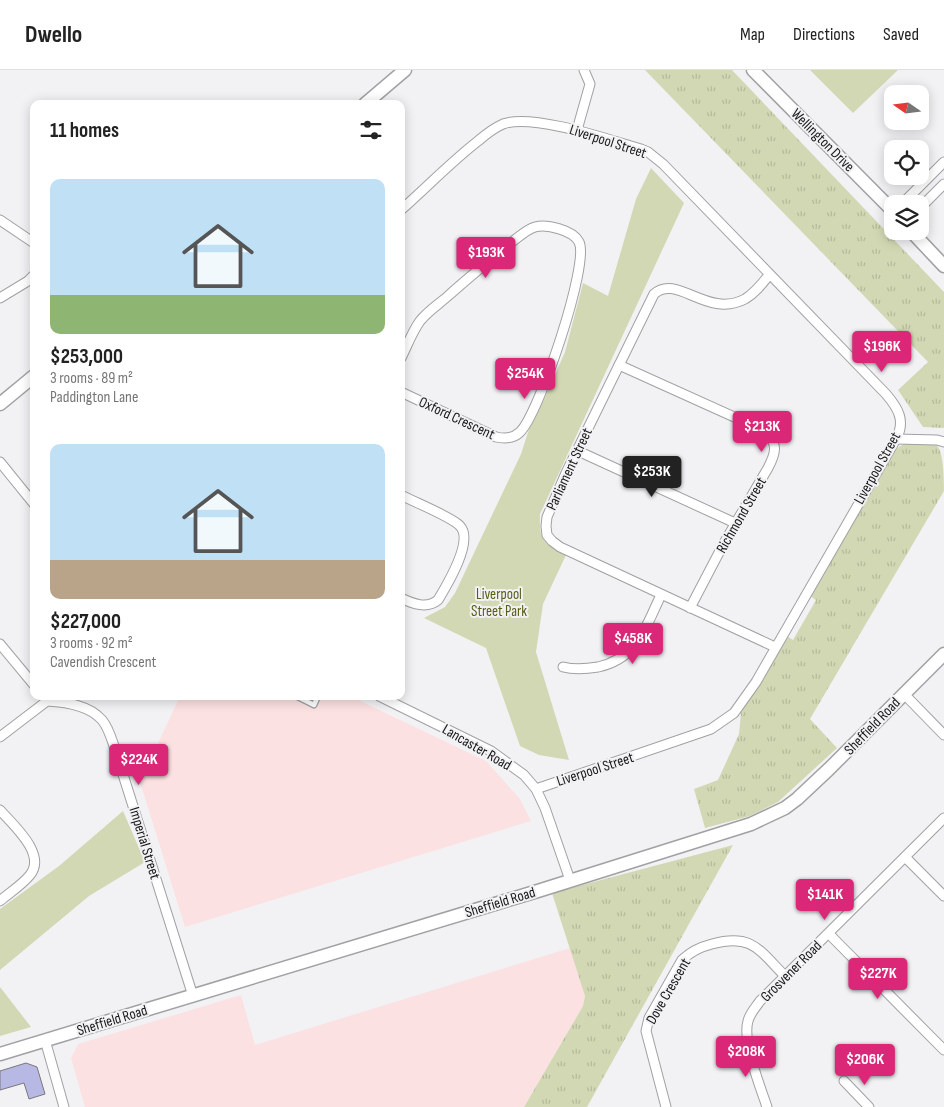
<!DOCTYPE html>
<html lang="en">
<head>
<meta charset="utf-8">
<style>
	:root { --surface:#fff; --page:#f2f2f2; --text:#222; --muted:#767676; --line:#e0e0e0; --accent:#db2777 }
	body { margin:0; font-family:"Sofia Sans Condensed",sans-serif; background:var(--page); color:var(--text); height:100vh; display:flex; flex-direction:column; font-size:19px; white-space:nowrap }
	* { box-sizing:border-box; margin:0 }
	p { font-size:16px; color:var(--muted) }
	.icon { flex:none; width:28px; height:28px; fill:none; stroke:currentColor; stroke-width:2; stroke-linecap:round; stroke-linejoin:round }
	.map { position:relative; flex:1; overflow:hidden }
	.sheet { position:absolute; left:30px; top:30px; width:375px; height:600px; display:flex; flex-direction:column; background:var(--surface); border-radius:10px; box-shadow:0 2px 12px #0003 }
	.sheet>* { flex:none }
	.needle { width:32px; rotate:284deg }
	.fabs { position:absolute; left:884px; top:15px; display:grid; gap:10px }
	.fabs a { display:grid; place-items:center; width:45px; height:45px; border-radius:10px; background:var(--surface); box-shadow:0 2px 12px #0003; font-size:25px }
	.price { position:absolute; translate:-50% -42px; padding:0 11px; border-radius:5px; background:var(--accent); color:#fff; font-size:16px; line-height:32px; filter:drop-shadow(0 1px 2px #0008) }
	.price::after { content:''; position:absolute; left:50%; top:30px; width:15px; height:11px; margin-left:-8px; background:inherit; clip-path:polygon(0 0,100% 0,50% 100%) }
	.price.active { background:#222; color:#fff }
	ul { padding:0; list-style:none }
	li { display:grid; align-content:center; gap:10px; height:265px; padding:0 20px }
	li span { display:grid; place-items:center; height:155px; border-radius:10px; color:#555 }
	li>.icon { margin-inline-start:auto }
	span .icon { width:90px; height:90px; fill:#fffc; stroke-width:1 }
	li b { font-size:21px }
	h2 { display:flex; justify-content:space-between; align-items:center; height:60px; padding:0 20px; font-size:21px }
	header { display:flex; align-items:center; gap:30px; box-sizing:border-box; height:70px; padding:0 25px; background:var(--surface); border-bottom:1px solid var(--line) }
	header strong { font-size:24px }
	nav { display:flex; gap:28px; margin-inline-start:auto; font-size:18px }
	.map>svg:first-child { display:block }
</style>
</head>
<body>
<header>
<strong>Dwello</strong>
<nav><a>Map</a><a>Directions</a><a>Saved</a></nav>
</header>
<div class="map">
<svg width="944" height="1037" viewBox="0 0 944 1037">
	<defs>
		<pattern id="grass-tufts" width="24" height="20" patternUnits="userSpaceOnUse" patternTransform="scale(1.25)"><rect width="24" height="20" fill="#d3d8b4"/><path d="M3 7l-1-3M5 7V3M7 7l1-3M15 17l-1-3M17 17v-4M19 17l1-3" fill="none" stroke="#b4b99a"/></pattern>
	</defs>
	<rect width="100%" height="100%" fill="#f2f2f5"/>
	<g fill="#fce1e2">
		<path d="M 180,626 L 350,626 L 486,691 L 520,729 L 531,751 L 185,857 L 140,712 Z"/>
		<path d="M 570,878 L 585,926 L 583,936 L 524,1037 L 85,1037 L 71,988 L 78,974 L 241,925 L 255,975 Z"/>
	</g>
	<g fill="url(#grass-tufts)">
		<path d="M 645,0 L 732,0 L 944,222 L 944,358 L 923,357 L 898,320 L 928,292 Z"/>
		<path d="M 904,374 C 913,374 926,371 935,374 C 944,378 944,410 944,421 L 810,649 L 837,678 L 778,732 L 750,746 L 705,758 L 694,719 L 718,710 L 739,664 L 741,643 L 787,566 L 793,570 L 816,530 L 810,526 L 897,378 Z"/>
		<path d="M 733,775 L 587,1037 L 524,1037 L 583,936 L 585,926 L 552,823 Z"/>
	</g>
	<g fill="#d3d8b4">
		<path d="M 810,0 L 898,0 L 853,43 Z"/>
		<path d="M 651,98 L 684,133 L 540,444 C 539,470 543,473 566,485 L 543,534 L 536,582 L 569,690 L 539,685 L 520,676 L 486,578 L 424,548 L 445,537 L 455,523 L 521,384 L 530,356 L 546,325 L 565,282 L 583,213 L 608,226 L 636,129 Z"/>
		<path d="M 123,741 L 145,792 L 89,826 L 0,900 L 0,839 L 59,796 Z"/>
		<path d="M 0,917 L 31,957 L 0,966 Z"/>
	</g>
	<path fill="#b8b8e4" stroke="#78787a" d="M 26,993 L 37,997 L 45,1024 L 29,1029 L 24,1013 L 0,1020 L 0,1001 Z"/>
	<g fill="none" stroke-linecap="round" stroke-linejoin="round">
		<defs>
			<path id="lane" d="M 296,626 L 314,635 L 318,626"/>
			<g id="street">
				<path d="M 577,60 L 590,14 L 584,0"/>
				<path d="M 902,134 L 944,92"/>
				<path d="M 920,138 L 944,114"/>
				<path d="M 401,140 C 427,117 451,92 478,71 C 485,65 494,58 503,54 C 532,43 610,70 641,79 L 648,82 L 663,94 L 886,324 C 898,338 906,351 896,369 L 756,612 L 734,643 L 711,659 L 536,719"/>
				<path d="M 0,150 L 34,173"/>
				<path d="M 769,205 C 762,214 755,223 745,229 C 707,249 677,203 654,224 L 566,403 L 547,447 L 546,456 L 547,465 L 552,471 L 560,477 L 775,577"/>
				<path d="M 0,228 L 28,211 L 34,205"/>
				<path d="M 401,288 C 407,276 412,262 420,251 C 428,241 439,234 448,226 C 468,208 489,191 509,174 C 517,169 525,160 535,157 C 547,154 573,160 579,172 C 590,193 539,344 520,362 C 513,369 505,369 496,367 L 401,322"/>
				<path d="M 619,295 L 763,360 C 779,372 776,383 768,398 L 724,473 L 690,538"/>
				<path d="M 896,369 L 937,370 L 944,372"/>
				<path d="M 578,381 L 735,453"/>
				<path d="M 0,392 L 34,434"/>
				<path d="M 401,425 C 414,432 452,447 460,456 C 474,471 447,515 438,530 C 427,539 413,534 401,528"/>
				<path d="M 0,574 L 34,615"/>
				<path d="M 563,597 C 575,600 586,599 598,597 C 638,588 645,558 661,525"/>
				<path d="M 904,624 L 944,665"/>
				<path d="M 379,626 L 491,681 L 524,705 L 536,719 L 545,738 L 570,810"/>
				<path d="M 0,667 L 47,631 C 66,632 89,635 102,650 C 108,657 111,667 114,676 L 193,926"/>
				<path d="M 0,740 C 13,755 47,784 30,805 C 22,815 9,823 0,831"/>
				<path d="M 905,787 L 944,826"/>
				<path d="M 829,864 L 944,980"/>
				<path d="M 45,970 L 64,1037"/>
				<path d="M 844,1011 L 869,1037"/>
				<path d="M 666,1037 L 646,961 L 649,948 L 682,890 C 691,881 700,877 712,874 C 752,863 759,880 785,906"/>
				<path d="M 767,1037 C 760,1016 742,971 748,951 C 750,943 756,937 760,931 L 944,748"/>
			</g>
			<g id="secondary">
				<path d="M 753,0 L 892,140"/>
				<path d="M 365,34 L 405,0"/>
				<path d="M 911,161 L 944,196"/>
				<path d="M 0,334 L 34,306"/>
				<path d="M 0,984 L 541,820 L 751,754 L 785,738 L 797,729 L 829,699 L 944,584"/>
			</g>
		</defs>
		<use href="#lane" stroke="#a0a1a3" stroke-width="7"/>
		<use href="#street" stroke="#a0a1a3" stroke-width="11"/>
		<use href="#secondary" stroke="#a0a1a3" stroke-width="15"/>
		<use href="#lane" stroke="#fff" stroke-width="4.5"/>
		<use href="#street" stroke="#fff" stroke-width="9"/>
		<use href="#secondary" stroke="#fff" stroke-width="12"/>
	</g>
	<g text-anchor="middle" stroke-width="4" stroke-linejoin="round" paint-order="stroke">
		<g font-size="15" fill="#181819" stroke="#f2f2f5">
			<text transform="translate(823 70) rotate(45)" y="5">Wellington Drive</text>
			<text transform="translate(608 71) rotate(18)" y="5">Liverpool Street</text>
			<text transform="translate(457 348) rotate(25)" y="5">Oxford Crescent</text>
			<text transform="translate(877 398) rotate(-61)" y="5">Liverpool Street</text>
			<text transform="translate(569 399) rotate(-65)" y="5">Parliament Street</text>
			<text transform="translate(741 445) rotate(-60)" y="5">Richmond Street</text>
			<text transform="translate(872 656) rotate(-46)" y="5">Sheffield Road</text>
			<text transform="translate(477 677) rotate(30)" y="5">Lancaster Road</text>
			<text transform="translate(595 699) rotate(-18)" y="5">Liverpool Street</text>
			<text transform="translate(145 773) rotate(73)" y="5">Imperial Street</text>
			<text transform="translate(500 832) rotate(-17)" y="5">Sheffield Road</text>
			<text transform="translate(791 901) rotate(-45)" y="5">Grosvener Road</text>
			<text transform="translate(668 921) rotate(-60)" y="5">Dove Crescent</text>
			<text transform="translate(112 950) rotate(-17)" y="5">Sheffield Road</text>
		</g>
		<g font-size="15" fill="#585d15" stroke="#f2f2f5">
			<text x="499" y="529">Liverpool<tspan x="499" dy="17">Street Park</tspan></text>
		</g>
	</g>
</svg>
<div class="fabs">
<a><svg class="needle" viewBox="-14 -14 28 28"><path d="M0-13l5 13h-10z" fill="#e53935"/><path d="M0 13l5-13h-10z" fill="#767676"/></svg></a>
<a><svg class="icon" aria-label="locate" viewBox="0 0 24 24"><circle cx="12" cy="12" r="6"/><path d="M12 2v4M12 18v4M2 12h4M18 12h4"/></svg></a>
<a><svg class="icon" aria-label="layers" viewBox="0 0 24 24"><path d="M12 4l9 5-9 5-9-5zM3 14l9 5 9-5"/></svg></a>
</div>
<b class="price" style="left:486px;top:209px">$193K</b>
<b class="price" style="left:882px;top:303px">$196K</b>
<b class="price" style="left:525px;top:330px">$254K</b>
<b class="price" style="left:762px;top:383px">$213K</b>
<b class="price active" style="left:652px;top:428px">$253K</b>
<b class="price" style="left:633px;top:595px">$458K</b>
<b class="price" style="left:139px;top:716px">$224K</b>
<b class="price" style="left:825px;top:851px">$141K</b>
<b class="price" style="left:878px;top:930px">$227K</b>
<b class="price" style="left:746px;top:1008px">$208K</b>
<b class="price" style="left:865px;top:1016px">$206K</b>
<section class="sheet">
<h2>11 homes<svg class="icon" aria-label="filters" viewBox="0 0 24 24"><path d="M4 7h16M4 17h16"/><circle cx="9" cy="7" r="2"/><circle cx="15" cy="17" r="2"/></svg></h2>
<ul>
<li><span style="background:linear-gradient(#bfe0f5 75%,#8fb573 0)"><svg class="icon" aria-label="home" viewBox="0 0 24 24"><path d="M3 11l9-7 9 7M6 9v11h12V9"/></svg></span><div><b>$253,000</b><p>3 rooms · 89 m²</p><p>Paddington Lane</p></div></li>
<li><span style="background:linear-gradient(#bfe0f5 75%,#b9a48a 0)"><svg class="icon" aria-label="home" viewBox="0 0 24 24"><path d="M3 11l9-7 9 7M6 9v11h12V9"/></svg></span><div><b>$227,000</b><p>3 rooms · 92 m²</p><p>Cavendish Crescent</p></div></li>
</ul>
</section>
</div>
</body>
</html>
